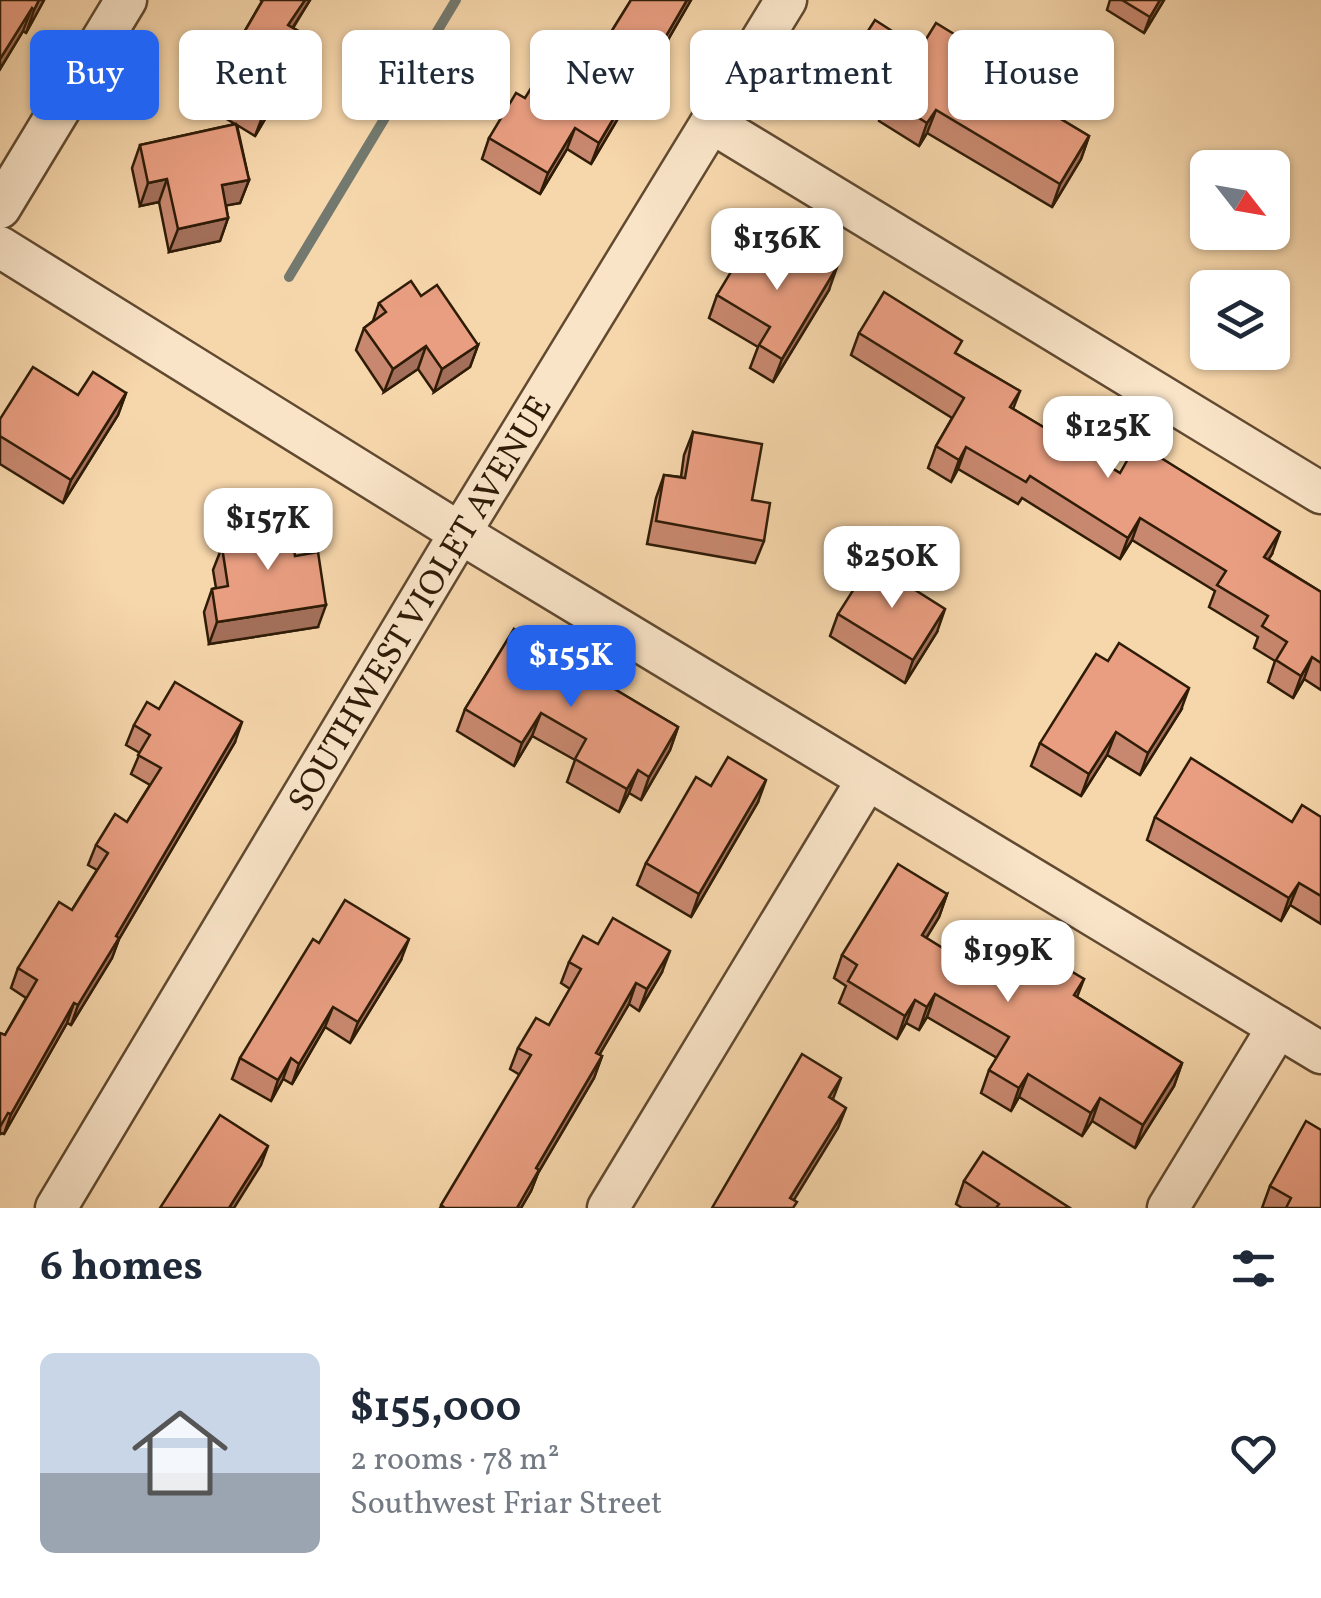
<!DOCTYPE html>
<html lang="en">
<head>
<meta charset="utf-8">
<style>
	:root { --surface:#fff; --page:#f6f6f7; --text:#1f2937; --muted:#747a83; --line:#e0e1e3; --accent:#2563eb }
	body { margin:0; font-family:Vollkorn,serif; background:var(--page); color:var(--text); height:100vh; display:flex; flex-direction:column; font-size:38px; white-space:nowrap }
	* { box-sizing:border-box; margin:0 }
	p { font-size:32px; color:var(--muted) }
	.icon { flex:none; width:55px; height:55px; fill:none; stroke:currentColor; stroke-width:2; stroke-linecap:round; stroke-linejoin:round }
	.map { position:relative; height:1208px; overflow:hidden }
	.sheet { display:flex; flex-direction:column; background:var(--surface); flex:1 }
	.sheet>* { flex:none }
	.banner { position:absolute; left:30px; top:30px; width:1262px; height:90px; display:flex; gap:20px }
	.needle { width:65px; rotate:121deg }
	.fabs { position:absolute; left:1190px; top:150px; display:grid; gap:20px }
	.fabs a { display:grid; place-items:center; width:100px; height:100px; border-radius:15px; background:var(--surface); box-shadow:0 2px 8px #0004; font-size:50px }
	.price { position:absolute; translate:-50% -85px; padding:0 22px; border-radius:20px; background:#fff; color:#222; font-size:32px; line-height:65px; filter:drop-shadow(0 2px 5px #0008) }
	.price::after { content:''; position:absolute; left:50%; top:60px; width:30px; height:22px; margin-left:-15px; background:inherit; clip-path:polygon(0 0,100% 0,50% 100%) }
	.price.selected { background:var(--accent); color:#fff }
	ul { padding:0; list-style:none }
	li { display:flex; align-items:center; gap:30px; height:250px; padding:0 40px }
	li+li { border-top:2px solid var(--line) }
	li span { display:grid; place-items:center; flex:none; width:280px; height:200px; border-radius:15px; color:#555 }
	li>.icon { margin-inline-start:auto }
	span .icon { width:120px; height:120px; fill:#fffc; stroke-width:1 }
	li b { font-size:42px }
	h2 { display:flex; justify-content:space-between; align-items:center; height:120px; padding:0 40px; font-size:42px }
	.pill { padding:0 35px; border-radius:15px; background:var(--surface); box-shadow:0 2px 8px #0004; font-size:35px; line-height:90px }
	.pill.selected { background:var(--accent); color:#fff }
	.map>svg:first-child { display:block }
</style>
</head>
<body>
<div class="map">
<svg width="1321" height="1208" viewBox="0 0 1321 1208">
	<rect width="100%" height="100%" fill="#f6d6ab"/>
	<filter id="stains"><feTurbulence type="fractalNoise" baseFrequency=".002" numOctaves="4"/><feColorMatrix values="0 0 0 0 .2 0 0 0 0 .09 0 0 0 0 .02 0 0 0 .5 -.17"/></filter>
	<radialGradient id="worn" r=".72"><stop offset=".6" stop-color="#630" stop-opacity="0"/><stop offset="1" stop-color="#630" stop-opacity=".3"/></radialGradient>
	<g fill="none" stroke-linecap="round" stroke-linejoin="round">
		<path stroke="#73796e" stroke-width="10" d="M 289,277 L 456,0"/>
		<defs>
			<g id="minor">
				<path d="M 712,123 L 1321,493"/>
				<path d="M 0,208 L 126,0"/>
				<path d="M 0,247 L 460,533 L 1321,1053"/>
				<path d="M 56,1208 L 460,533 L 786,0"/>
				<path d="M 608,1208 L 867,780"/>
				<path d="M 1168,1208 L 1278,1027"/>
			</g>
		</defs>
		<use href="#minor" stroke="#614a30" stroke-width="45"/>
		<use href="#minor" stroke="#f9e4c8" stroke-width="40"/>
	</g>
	<g fill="#c8886f" stroke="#2f1c07" stroke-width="2.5">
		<path d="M 0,0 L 44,0 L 26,33 L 23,31 L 0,69 Z"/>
		<path d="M 260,0 L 310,0 L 293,28 L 309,37 L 301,58 L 255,136 L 237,125 L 249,180 L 240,203 L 226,205 L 228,218 L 220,241 L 169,252 L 159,202 L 140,206 L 132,168 L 140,145 L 235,124 L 182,93 L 190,72 L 232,53 L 262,1 Z"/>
		<path d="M 631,0 L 691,0 L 633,100 L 630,98 L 591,164 L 567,149 L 540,194 L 482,159 L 489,138 L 525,98 L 577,87 Z"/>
		<path d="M 1110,0 L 1164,0 L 1144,33 L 1107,10 Z"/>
		<path d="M 920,49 L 1044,109 L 1089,136 L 1081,159 L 1052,207 L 927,133 L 919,146 L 879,121 L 883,108 L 842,82 L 850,59 Z"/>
		<path d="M 793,268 L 829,290 L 773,382 L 750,368 L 758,347 L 709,318 L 717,295 Z"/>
		<path d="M 421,296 L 478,345 L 470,367 L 434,392 L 418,369 L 384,392 L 356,350 L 364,328 L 373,321 L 379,303 Z"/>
		<path d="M 859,333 L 957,354 L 1020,391 L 1013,409 L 1120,473 L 1272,554 L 1268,559 L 1321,592 L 1321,690 L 1304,679 L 1293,698 L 1268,682 L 1275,661 L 1254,648 L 1258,637 L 1209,607 L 1215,591 L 1132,540 L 1120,559 L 1022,498 L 1018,504 L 958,469 L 951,482 L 928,468 L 936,446 L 952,418 L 851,355 Z"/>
		<path d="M 126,393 L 118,415 L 63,503 L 0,464 L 0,419 L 78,395 Z"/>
		<path d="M 693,432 L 752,500 L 764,541 L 755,563 L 647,544 L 656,498 L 664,475 L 681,477 L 684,455 Z"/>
		<path d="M 238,522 L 295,556 L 318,627 L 209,644 L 204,612 L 212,589 L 216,588 L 213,570 L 222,547 L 230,546 Z"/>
		<path d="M 838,614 L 937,632 L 905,683 L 830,636 Z"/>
		<path d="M 514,629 L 678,727 L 670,750 L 641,800 L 629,793 L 619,812 L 567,782 L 575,760 L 532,736 L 514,766 L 457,731 L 465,709 Z"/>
		<path d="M 159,709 L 235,742 L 119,939 L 112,958 L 71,1025 L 67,1023 L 4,1134 L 1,1133 L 0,1135 L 0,1033 L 5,1035 L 26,998 L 11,988 L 18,968 L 72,910 L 97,870 L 88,865 L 96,845 L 127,822 L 150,785 L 131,774 L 140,753 L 126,745 L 134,725 Z"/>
		<path d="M 1181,710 L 1140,775 L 1107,755 L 1081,796 L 1031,766 L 1040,743 Z"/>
		<path d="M 711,786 L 758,802 L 691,917 L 637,885 L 646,863 Z"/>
		<path d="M 1155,817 L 1292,822 L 1321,817 L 1321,924 L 1290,905 L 1281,921 L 1147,840 Z"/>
		<path d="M 947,894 L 939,917 L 926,938 L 981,972 L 1050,968 L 1084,979 L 1077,997 L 1182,1063 L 1174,1086 L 1135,1148 L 1092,1121 L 1082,1136 L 1019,1097 L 1011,1111 L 981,1093 L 989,1070 L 997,1058 L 927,1017 L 919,1030 L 906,1023 L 897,1039 L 839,1003 L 846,986 L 834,978 L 842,955 Z"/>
		<path d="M 319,943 L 401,960 L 350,1043 L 325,1027 L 292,1084 L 283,1079 L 271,1101 L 232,1079 L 240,1058 Z"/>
		<path d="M 598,944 L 662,972 L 639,1011 L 629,1004 L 599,1055 L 602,1056 L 594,1078 L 538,1173 L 531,1191 L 521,1208 L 440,1208 L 520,1075 L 510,1069 L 518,1048 L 549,1025 L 570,989 L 561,983 L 569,962 Z"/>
		<path d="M 964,1181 L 1070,1208 L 962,1208 L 956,1204 Z"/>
		<path d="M 1270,1186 L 1321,1208 L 1262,1208 Z"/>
	</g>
	<g fill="#a36f5a" stroke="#2f1c07" stroke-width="2.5">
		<path d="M 39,0 L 44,0 L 26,33 L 34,10 Z"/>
		<path d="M 305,0 L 310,0 L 281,46 L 288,25 Z"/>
		<path d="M 687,0 L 691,0 L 633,100 L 641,79 Z"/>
		<path d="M 1160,0 L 1164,0 L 1144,33 L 1150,17 Z"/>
		<path d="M 32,8 L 23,31 L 0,69 L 0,59 Z"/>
		<path d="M 309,37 L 301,58 L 255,136 L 263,115 Z"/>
		<path d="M 638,77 L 630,98 L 591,164 L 599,143 Z"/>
		<path d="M 936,110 L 927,133 L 919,146 L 927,123 Z"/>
		<path d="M 575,128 L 567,149 L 540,194 L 548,173 Z"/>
		<path d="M 1089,136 L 1081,159 L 1052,207 L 1060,184 Z"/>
		<path d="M 167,179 L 159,202 L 140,206 L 148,183 Z"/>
		<path d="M 249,180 L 240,203 L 213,208 L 222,185 Z"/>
		<path d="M 228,218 L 220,241 L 169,252 L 178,229 Z"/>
		<path d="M 837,267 L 829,290 L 773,382 L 782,359 Z"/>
		<path d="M 478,345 L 470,367 L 434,392 L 442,369 Z"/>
		<path d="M 426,346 L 418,369 L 384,392 L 393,369 Z"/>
		<path d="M 126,393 L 118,415 L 63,503 L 71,480 Z"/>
		<path d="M 966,447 L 958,469 L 951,482 L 959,460 Z"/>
		<path d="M 1140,518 L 1132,540 L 1120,559 L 1128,538 Z"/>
		<path d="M 1280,532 L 1272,554 L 1256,579 L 1264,557 Z"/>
		<path d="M 326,605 L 318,627 L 209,644 L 217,622 Z"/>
		<path d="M 945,609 L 937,632 L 905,683 L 913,660 Z"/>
		<path d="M 1312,657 L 1304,679 L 1293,698 L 1301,676 Z"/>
		<path d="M 1189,688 L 1181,710 L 1140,775 L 1148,753 Z"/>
		<path d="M 541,713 L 532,736 L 514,766 L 522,743 Z"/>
		<path d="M 242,722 L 235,742 L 119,939 L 112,958 L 71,1025 L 78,1005 L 116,936 Z"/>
		<path d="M 678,727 L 670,750 L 641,800 L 649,777 Z"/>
		<path d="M 1116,732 L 1107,755 L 1081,796 L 1089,774 Z"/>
		<path d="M 638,770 L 629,793 L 619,812 L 627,789 Z"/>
		<path d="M 766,780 L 758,802 L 691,917 L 699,894 Z"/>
		<path d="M 1299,883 L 1290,905 L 1281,921 L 1289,898 Z"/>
		<path d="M 947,894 L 939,917 L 914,958 L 922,935 Z"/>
		<path d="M 409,939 L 401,960 L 350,1043 L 358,1022 Z"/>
		<path d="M 670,951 L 662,972 L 639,1011 L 647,989 Z"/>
		<path d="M 636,983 L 629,1004 L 588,1074 L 596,1053 Z"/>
		<path d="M 935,994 L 927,1017 L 919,1030 L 927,1007 Z"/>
		<path d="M 915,1000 L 906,1023 L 897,1039 L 905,1016 Z"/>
		<path d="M 74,1003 L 67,1023 L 4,1134 L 11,1114 Z"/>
		<path d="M 333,1007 L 325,1027 L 292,1084 L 299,1064 Z"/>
		<path d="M 602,1056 L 594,1078 L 538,1173 L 531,1191 L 521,1208 L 517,1208 L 536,1168 Z"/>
		<path d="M 291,1058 L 283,1079 L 271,1101 L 278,1080 Z"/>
		<path d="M 1182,1063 L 1174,1086 L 1135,1148 L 1143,1125 Z"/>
		<path d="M 1028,1074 L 1019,1097 L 1011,1111 L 1019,1088 Z"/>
		<path d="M 841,1078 L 833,1099 L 821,1118 L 829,1097 Z"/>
		<path d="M 1100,1098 L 1092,1121 L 1082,1136 L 1091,1113 Z"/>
		<path d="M 846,1108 L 838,1128 L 789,1208 L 790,1198 Z"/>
		<path d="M 268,1146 L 261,1165 L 234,1208 L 229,1208 Z"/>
	</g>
	<g fill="#e99e81" stroke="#2f1c07" stroke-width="2.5">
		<path d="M 0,0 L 39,0 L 34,10 L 32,8 L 0,59 Z"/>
		<path d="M 263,0 L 305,0 L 288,25 L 309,37 L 263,115 L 190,72 L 208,39 L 232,53 Z"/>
		<path d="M 631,0 L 687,0 L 641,79 L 638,77 L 599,143 L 575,128 L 548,173 L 489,138 L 516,93 L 525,98 L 544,67 L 577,87 Z"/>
		<path d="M 1122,0 L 1160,0 L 1150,17 Z"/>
		<path d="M 875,20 L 920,49 L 936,23 L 1050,93 L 1041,107 L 1089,136 L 1060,184 L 936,110 L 927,123 L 887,98 L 894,87 L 850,59 Z"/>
		<path d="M 236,124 L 249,180 L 222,185 L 228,218 L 178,229 L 167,179 L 148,183 L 140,145 Z"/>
		<path d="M 749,242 L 793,268 L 805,248 L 837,267 L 782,359 L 759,345 L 770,327 L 717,295 Z"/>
		<path d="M 411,281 L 421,296 L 437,285 L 478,345 L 442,369 L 426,346 L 393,369 L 364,328 L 386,312 L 379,303 Z"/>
		<path d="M 884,292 L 962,341 L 955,353 L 1020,391 L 1010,407 L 1120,473 L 1137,443 L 1280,532 L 1264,557 L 1321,592 L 1321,663 L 1312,657 L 1301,676 L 1276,660 L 1287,642 L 1262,626 L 1268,616 L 1217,585 L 1226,571 L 1140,518 L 1128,538 L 1030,476 L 1026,482 L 966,447 L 959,460 L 936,446 L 964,398 L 859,333 Z"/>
		<path d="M 33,367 L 78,395 L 93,372 L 126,393 L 71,480 L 0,436 L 0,419 Z"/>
		<path d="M 693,432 L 762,444 L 752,500 L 770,503 L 764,541 L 656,521 L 664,475 L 685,478 Z"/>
		<path d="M 289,514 L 295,556 L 318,552 L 326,605 L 217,622 L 212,589 L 228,586 L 222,547 L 241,545 L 238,522 Z"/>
		<path d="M 871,562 L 945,609 L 913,660 L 838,614 Z"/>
		<path d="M 514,629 L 678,727 L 649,777 L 638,770 L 627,789 L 575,759 L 586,739 L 541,713 L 522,743 L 465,709 Z"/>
		<path d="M 1119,643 L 1189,688 L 1148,753 L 1116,732 L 1089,774 L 1040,743 L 1096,654 L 1108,661 Z"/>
		<path d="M 175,682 L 242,722 L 116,936 L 119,938 L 78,1005 L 74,1003 L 11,1114 L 8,1113 L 0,1127 L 0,1033 L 5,1035 L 37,980 L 18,968 L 59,902 L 72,910 L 108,853 L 96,845 L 115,814 L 127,822 L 161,768 L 138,755 L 150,735 L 134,725 L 147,702 L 159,709 Z"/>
		<path d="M 728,757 L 766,780 L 699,894 L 646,863 L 696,777 L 711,786 Z"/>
		<path d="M 1191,758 L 1292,822 L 1302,805 L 1321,817 L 1321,896 L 1299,883 L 1289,898 L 1155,817 Z"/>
		<path d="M 898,864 L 947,894 L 922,935 L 981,972 L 1001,939 L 1050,968 L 1054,961 L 1084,979 L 1074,995 L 1182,1063 L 1143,1125 L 1100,1098 L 1091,1113 L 1028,1074 L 1019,1088 L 989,1070 L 1009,1037 L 935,994 L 927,1007 L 915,1000 L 905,1016 L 848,981 L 857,965 L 842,955 Z"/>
		<path d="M 345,900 L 409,939 L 358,1022 L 333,1007 L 299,1064 L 291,1058 L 278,1080 L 240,1058 L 313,939 L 319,943 Z"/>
		<path d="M 613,918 L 670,951 L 647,989 L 636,983 L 596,1053 L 602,1056 L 536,1168 L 539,1170 L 517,1208 L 445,1208 L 441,1205 L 531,1055 L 518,1048 L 536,1018 L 549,1025 L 581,969 L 569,962 L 583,936 L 598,944 Z"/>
		<path d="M 802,1054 L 841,1078 L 829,1097 L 846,1108 L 790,1198 L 797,1202 L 793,1208 L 712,1208 Z"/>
		<path d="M 220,1115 L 268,1146 L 229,1208 L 160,1208 Z"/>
		<path d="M 1306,1121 L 1321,1130 L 1321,1208 L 1286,1208 L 1291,1198 L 1270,1186 Z"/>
		<path d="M 983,1152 L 1070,1208 L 996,1208 L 999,1204 L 964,1181 Z"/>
	</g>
	<g text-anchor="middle" stroke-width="8" stroke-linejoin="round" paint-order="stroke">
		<g font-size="35" fill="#2f1c07" stroke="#f9e4c8">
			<text transform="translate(419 603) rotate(-59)" y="12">SOUTHWEST VIOLET AVENUE</text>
		</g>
	</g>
	<rect width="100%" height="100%" filter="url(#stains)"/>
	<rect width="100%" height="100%" fill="url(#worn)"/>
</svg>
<div class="fabs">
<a><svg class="needle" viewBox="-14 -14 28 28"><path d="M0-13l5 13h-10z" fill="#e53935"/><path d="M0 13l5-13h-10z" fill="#747a83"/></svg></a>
<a><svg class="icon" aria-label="layers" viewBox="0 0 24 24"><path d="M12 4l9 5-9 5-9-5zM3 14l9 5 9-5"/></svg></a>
</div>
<b class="price" style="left:777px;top:293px">$136K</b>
<b class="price" style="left:1108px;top:481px">$125K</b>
<b class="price" style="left:268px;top:573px">$157K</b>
<b class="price" style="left:892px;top:611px">$250K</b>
<b class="price selected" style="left:571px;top:710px">$155K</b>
<b class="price" style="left:1008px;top:1005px">$199K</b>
<div class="banner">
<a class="pill selected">Buy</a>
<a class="pill">Rent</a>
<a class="pill">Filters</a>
<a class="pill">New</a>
<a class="pill">Apartment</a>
<a class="pill">House</a>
</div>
</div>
<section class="sheet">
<h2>6 homes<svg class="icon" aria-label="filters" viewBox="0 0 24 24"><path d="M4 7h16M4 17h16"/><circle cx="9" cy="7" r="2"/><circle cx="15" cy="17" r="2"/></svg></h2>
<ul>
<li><span style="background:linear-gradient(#c9d6e8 60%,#9aa5b1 0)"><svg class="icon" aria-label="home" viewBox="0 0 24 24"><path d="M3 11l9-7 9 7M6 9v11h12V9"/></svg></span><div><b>$155,000</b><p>2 rooms · 78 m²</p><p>Southwest Friar Street</p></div><svg class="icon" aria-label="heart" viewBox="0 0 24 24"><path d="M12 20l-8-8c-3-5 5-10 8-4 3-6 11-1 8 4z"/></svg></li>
</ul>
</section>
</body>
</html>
